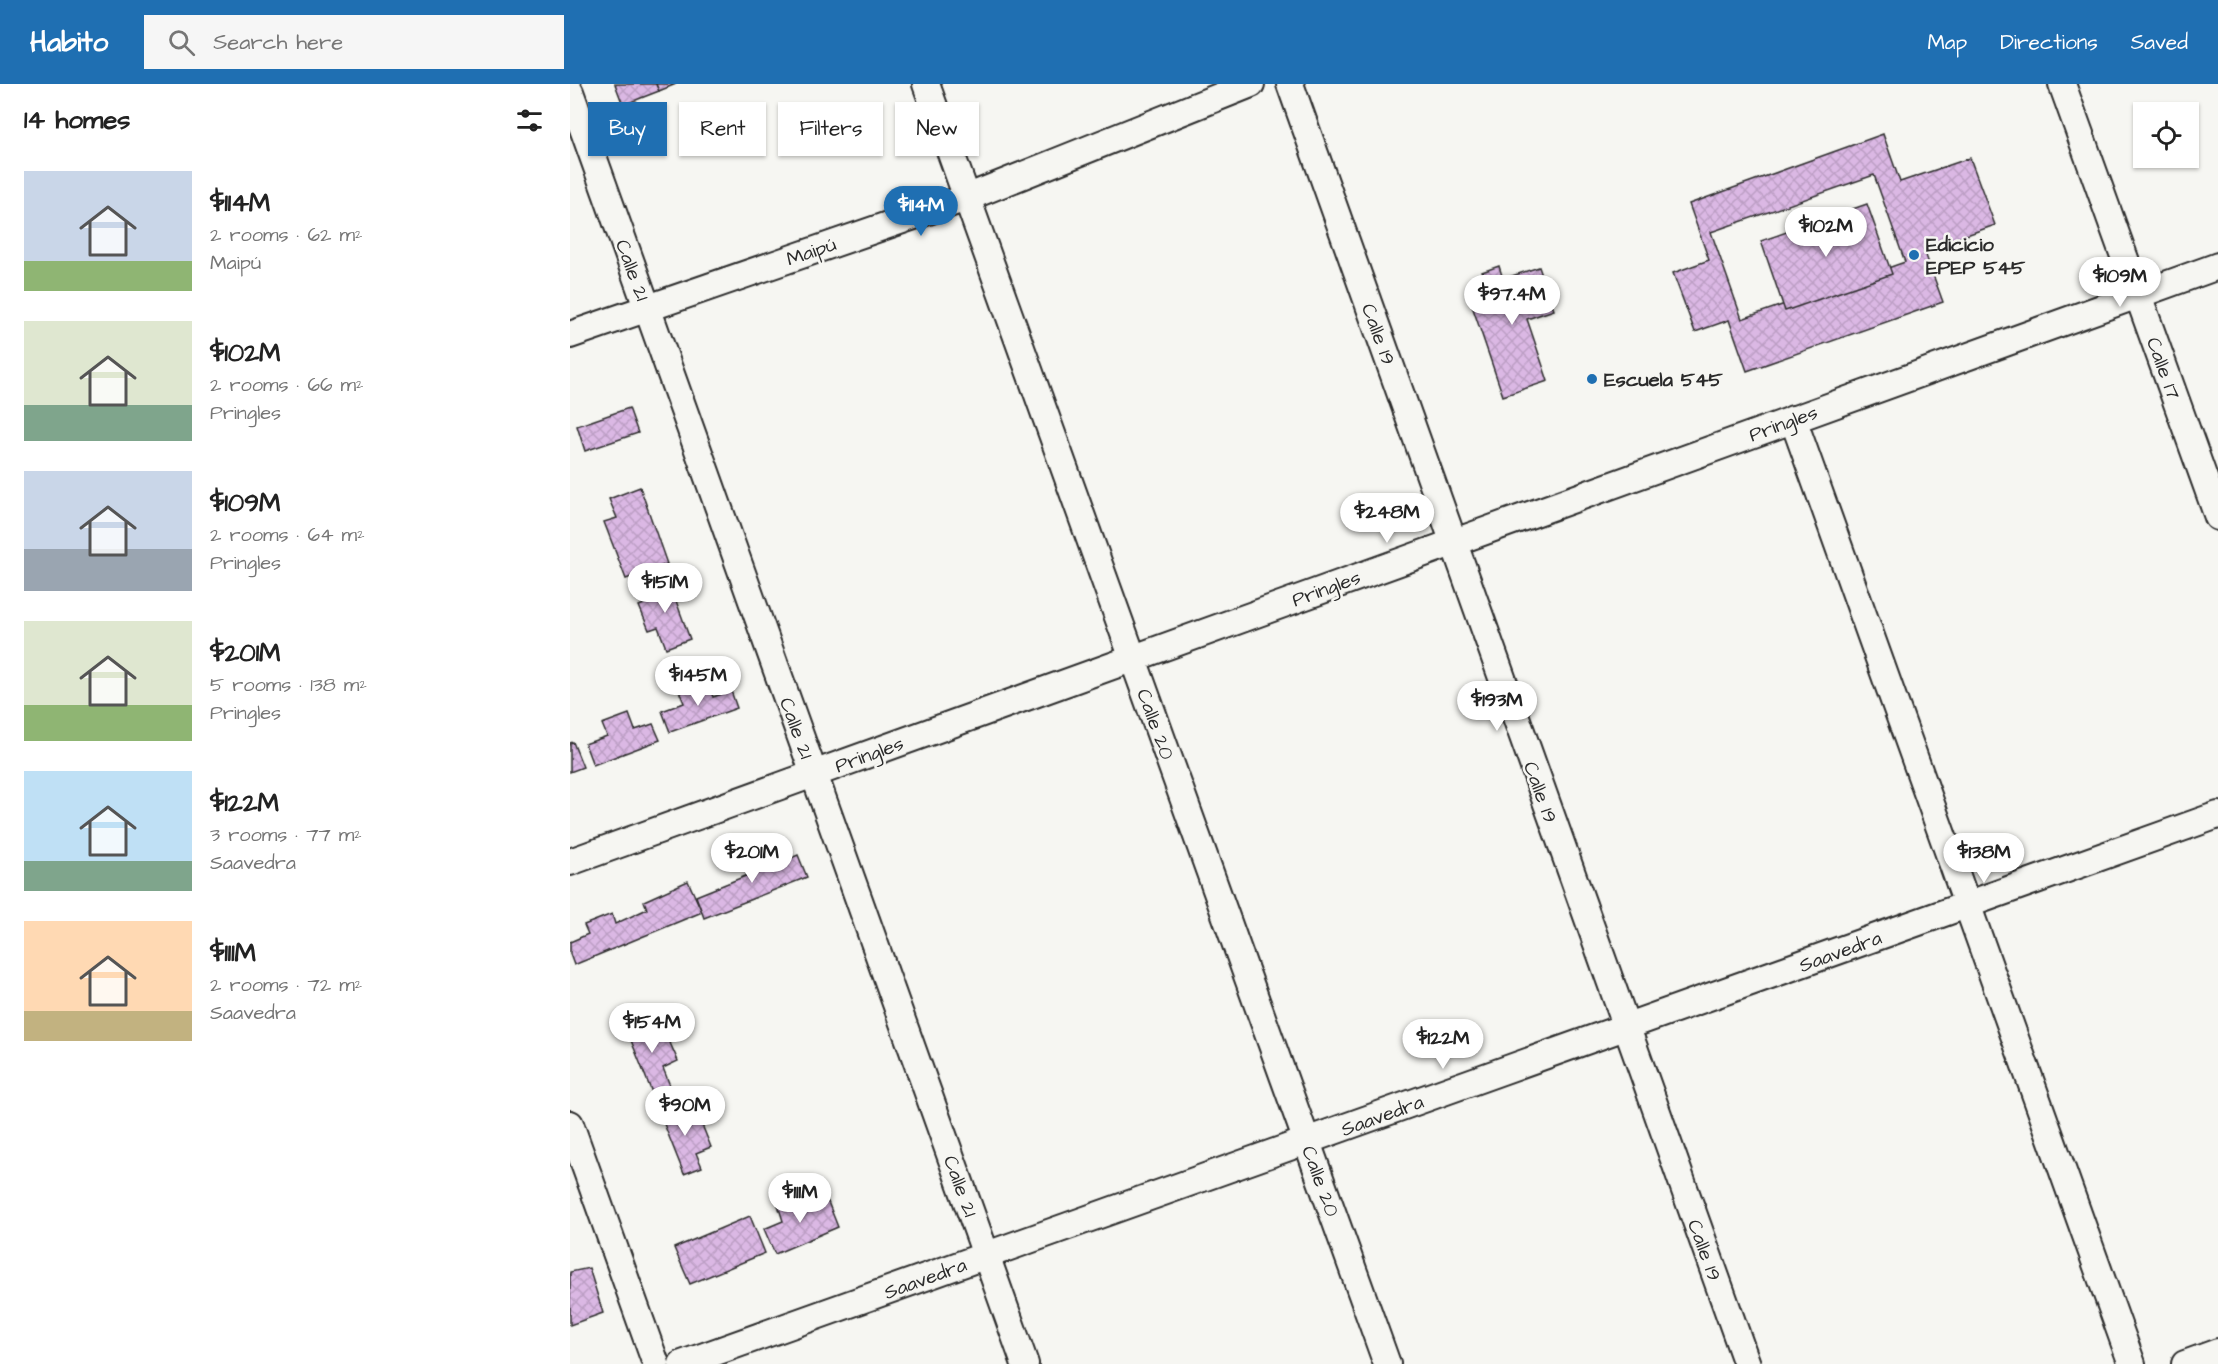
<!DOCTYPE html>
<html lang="en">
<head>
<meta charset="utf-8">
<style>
	:root { --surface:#fff; --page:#f6f6f6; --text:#222; --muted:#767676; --accent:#1f6fb2 }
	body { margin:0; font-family:"Architects Daughter",sans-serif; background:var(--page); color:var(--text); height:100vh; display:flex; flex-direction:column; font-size:22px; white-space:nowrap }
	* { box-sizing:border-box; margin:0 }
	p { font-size:20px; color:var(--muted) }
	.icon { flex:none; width:33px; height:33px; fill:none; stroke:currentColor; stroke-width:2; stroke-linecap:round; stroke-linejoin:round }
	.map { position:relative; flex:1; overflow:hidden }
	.panel { display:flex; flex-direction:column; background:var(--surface); width:570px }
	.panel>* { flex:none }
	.hud { position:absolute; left:18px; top:18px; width:570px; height:54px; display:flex; gap:12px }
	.tools { position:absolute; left:1563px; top:18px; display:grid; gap:12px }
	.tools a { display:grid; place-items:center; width:66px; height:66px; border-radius:0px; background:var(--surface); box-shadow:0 2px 4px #0004; font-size:30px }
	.price { position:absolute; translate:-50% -51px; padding:0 14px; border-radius:21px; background:#fff; color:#222; font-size:20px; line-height:39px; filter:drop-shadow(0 2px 3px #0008) }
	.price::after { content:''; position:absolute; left:50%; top:36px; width:18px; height:14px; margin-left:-9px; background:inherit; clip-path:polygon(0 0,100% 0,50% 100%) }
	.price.active { background:var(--accent); color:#fff }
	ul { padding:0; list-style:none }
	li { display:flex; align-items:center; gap:18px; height:150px; padding:0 24px }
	li span { display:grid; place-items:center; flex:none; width:168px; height:120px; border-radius:0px; color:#555 }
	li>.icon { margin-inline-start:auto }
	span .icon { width:72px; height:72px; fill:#fffc; stroke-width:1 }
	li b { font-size:26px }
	h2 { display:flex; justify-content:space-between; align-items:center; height:72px; padding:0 24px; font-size:26px }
	.chip { padding:0 21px; border-radius:0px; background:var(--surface); box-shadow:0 2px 4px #0004; font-size:21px; line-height:54px }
	.chip.active { background:var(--accent); color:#fff }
	header { display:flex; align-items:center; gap:36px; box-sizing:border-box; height:84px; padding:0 30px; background:var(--accent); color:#fff }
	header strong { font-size:28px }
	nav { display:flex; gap:33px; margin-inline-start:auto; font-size:21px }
	.search { width:420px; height:54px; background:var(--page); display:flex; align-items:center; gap:15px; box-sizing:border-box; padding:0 21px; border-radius:0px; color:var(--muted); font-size:22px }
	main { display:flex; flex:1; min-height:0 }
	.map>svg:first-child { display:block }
</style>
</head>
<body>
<header>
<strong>Habito</strong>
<div class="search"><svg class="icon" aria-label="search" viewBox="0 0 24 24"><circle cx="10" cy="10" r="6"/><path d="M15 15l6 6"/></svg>Search here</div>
<nav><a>Map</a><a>Directions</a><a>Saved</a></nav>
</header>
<main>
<section class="panel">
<h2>14 homes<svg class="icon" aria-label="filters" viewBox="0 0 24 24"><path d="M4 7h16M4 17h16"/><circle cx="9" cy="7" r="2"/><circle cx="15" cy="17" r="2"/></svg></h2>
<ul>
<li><span style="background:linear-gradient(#c9d6e8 75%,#8fb573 0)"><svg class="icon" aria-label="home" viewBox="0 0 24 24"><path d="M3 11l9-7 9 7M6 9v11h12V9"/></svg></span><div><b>$114M</b><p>2 rooms · 62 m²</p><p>Maipú</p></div></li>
<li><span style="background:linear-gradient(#dfe7d0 70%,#7fa58c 0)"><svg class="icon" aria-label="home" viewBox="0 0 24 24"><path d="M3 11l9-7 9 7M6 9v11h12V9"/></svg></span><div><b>$102M</b><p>2 rooms · 66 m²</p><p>Pringles</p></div></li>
<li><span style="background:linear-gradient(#c9d6e8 65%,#9aa5b1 0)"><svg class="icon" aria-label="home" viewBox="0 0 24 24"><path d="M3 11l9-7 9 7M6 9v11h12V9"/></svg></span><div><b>$109M</b><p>2 rooms · 64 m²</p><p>Pringles</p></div></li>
<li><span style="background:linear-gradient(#dfe7d0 70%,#8fb573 0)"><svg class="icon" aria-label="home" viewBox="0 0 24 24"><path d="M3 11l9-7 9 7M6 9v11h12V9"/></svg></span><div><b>$201M</b><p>5 rooms · 138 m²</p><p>Pringles</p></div></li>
<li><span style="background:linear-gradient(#bfe0f5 75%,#7fa58c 0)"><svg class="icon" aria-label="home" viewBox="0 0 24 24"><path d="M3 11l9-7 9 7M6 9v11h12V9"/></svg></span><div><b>$122M</b><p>3 rooms · 77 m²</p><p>Saavedra</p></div></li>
<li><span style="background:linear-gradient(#ffd9b3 75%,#c2b280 0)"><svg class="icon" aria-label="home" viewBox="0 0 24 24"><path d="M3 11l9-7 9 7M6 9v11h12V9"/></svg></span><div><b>$111M</b><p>2 rooms · 72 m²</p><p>Saavedra</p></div></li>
</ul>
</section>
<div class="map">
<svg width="1648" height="1280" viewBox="0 0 1648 1280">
	<defs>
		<pattern id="building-cross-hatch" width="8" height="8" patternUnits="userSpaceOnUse" patternTransform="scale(1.5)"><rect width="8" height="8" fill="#dbb8e4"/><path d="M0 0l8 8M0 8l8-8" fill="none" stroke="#bc9ec4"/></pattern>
	</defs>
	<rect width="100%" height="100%" fill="#f6f6f2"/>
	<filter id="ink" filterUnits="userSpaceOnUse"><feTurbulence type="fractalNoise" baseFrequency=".0167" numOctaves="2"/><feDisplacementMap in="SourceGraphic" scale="12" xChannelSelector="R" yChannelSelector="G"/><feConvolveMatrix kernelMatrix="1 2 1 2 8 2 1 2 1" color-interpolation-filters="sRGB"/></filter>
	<g filter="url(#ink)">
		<g fill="url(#building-cross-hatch)" stroke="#2b2b2b" stroke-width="1.5" fill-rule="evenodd">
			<path d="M 45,0 L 86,0 L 89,7 L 53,21 Z"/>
			<path d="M 86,0 L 106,0 L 89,7 Z"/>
			<path d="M 1313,50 L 1330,98 L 1400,74 L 1425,141 L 1354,166 L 1373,218 L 1177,287 L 1159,236 L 1125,248 L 1103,189 L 1139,176 L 1119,120 ZM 1304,91 L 1335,178 L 1172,235 L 1141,148 Z"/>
			<path d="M 1297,120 L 1322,190 L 1215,227 L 1191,157 Z"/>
			<path d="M 929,182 L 933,195 L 969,183 L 984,226 L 957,235 L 978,297 L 933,312 L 898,210 L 918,203 L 912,188 Z"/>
			<path d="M 59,324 L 68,349 L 15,367 L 7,342 Z"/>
			<path d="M 70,403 L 97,480 L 56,495 L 34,438 L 47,434 L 39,415 Z"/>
			<path d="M 98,495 L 120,555 L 96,564 L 88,543 L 79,546 L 69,522 L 82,517 L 77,503 Z"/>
			<path d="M 137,597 L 143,613 L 161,607 L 167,624 L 100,648 L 92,627 L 114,619 L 109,607 Z"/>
			<path d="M 59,630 L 65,646 L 83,640 L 90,656 L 23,681 L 15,660 L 37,652 L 32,640 Z"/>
			<path d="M 3,658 L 13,683 L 0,688 L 0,659 Z"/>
			<path d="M 201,770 L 205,781 L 228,771 L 237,793 L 134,834 L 126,812 L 178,791 L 174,781 Z"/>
			<path d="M 118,797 L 132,828 L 4,881 L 0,870 L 0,858 L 18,850 L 14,841 L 42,830 L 45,840 L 77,825 L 74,817 Z"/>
			<path d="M 72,932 L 82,956 L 96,950 L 108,977 L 93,984 L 101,1004 L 83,1011 L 54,939 Z"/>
			<path d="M 105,1018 L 113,1038 L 128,1031 L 141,1063 L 126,1069 L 132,1083 L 114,1090 L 88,1025 Z"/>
			<path d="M 243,1112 L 246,1122 L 258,1118 L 268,1143 L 205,1170 L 194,1145 L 213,1137 L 208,1121 Z"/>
			<path d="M 180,1132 L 195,1169 L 120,1200 L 104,1164 Z"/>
			<path d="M 19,1184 L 33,1229 L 0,1241 L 0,1188 Z"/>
		</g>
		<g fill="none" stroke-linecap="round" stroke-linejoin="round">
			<defs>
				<g id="street">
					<path d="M 356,0 L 817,1280"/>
					<path d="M 720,0 L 1177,1280"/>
					<path d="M 1492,0 L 1648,433"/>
					<path d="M 0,8 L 455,1280"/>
					<path d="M 0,251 L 396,114 L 681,0"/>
					<path d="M 1223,335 L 1562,1280"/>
					<path d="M 0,778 L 1648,182"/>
					<path d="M 0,1040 L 86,1280"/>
					<path d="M 112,1280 L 1648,731"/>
					<path d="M 1615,1280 L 1648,1268"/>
				</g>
			</defs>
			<use href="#street" stroke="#2b2b2b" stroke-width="30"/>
			<use href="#street" stroke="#f6f6f2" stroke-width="26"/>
		</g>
	</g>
	<g fill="#1f6fb2" stroke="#f6f6f2" stroke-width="2">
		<circle cx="1344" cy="171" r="6"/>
		<circle cx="1022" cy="295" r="6"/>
	</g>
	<g text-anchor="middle" stroke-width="5" stroke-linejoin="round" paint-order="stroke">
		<g font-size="20" font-weight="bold" fill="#2b2b2b" stroke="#f6f6f2" text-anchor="start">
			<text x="1356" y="167">Edicicio<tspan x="1356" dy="23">EPEP 545</tspan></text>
			<text x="1034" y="302">Escuela 545</text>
		</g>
		<g font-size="20" fill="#2b2b2b" stroke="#f6f6f2">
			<text transform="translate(241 167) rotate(-19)" y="7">Maipú</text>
			<text transform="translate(63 186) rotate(70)" y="7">Calle 21</text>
			<text transform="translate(809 250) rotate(70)" y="7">Calle 19</text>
			<text transform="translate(1594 284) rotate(70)" y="7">Calle 17</text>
			<text transform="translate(1213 339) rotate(-20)" y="7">Pringles</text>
			<text transform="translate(756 504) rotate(-20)" y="7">Pringles</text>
			<text transform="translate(586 640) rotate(70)" y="7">Calle 20</text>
			<text transform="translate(227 644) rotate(70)" y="7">Calle 21</text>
			<text transform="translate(299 670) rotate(-20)" y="7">Pringles</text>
			<text transform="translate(971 708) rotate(70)" y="7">Calle 19</text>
			<text transform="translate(1270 867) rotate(-20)" y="7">Saavedra</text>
			<text transform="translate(812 1031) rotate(-20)" y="7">Saavedra</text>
			<text transform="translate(751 1097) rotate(70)" y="7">Calle 20</text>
			<text transform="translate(391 1102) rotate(70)" y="7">Calle 21</text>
			<text transform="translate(1135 1166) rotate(70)" y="7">Calle 19</text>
			<text transform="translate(355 1194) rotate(-20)" y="7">Saavedra</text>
		</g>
	</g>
</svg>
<div class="tools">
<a><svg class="icon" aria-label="locate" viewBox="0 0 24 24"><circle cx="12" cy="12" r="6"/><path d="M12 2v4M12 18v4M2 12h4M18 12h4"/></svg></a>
</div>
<b class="price active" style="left:351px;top:153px">$114M</b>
<b class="price" style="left:1256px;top:174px">$102M</b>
<b class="price" style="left:1550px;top:224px">$109M</b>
<b class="price" style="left:942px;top:242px">$97.4M</b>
<b class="price" style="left:817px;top:460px">$248M</b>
<b class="price" style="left:95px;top:530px">$151M</b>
<b class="price" style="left:128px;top:623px">$145M</b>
<b class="price" style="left:927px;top:648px">$193M</b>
<b class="price" style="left:182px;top:800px">$201M</b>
<b class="price" style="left:1414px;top:800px">$138M</b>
<b class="price" style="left:82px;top:970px">$154M</b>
<b class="price" style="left:873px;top:986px">$122M</b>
<b class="price" style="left:115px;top:1053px">$90M</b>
<b class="price" style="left:230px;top:1140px">$111M</b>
<div class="hud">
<a class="chip active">Buy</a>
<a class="chip">Rent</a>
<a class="chip">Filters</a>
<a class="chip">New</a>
</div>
</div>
</main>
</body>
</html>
